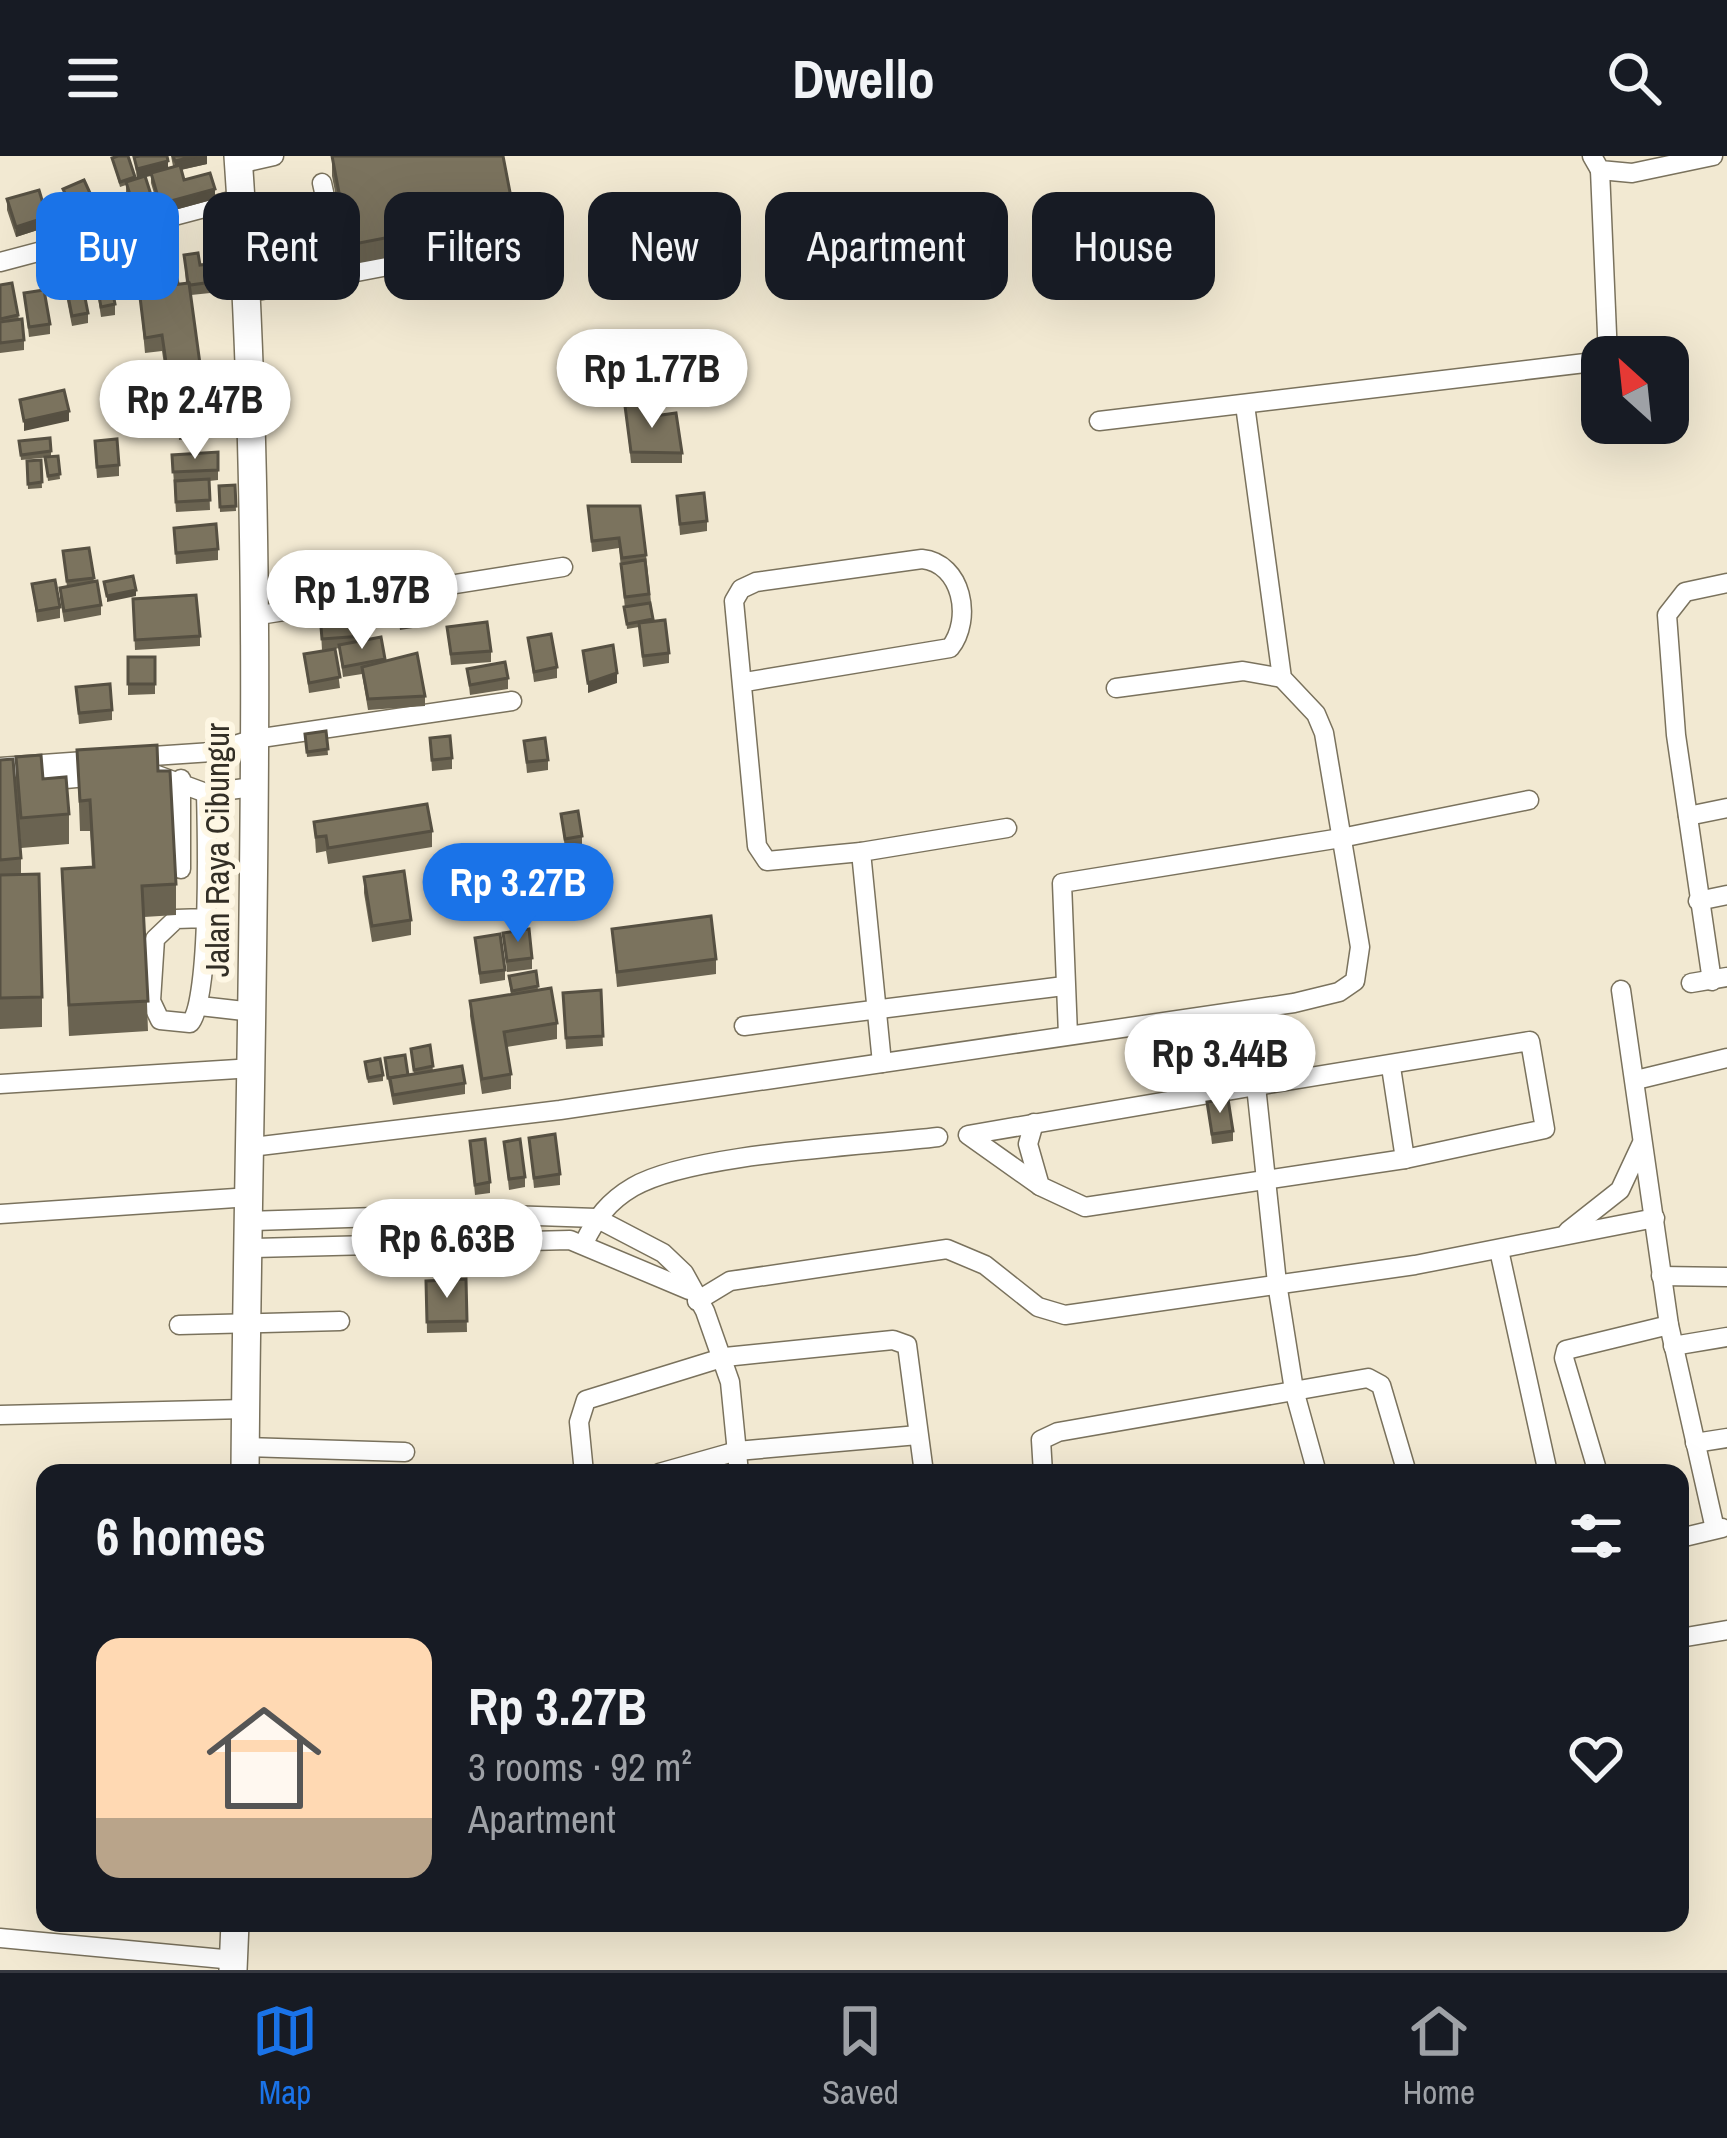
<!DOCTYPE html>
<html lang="en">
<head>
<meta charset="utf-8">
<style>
	:root { --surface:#171b24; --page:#20242c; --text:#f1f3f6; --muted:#9ea1a6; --line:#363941; --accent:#1a73e8 }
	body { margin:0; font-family:"Archivo Narrow",sans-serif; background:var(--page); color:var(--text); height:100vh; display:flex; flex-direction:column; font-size:45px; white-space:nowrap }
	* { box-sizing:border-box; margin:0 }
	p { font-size:39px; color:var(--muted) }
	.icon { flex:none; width:66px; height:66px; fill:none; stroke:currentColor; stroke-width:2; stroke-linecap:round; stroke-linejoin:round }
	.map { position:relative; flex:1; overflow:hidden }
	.panel { position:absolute; left:36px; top:1308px; width:1653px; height:468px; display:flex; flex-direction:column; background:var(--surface); border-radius:24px; box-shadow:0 12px 48px #0002 }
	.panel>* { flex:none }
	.guide { position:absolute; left:36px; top:36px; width:1656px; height:108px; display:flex; gap:24px }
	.needle { width:78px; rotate:333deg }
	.buttons { position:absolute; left:1581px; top:180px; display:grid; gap:24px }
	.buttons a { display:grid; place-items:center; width:108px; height:108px; border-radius:24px; background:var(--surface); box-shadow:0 12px 48px #0002; font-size:60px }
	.price { position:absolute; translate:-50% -102px; padding:0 27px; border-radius:42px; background:#fff; color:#222; font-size:39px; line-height:78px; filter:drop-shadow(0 3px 6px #0008) }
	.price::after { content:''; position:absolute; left:50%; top:72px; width:36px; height:27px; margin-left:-18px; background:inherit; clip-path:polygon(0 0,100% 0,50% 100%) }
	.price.current { background:var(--accent); color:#fff }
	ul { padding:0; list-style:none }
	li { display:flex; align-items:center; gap:36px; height:300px; padding:0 60px }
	li span { display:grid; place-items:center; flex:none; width:336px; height:240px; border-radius:24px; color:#555 }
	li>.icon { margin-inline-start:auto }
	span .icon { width:144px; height:144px; fill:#fffc; stroke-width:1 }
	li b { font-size:51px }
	h2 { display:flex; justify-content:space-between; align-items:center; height:144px; padding:0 60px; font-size:51px }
	.tag { padding:0 42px; border-radius:24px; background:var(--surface); box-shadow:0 12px 48px #0002; font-size:42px; line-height:108px }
	.tag.current { background:var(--accent); color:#fff }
	header { display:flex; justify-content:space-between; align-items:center; height:156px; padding:0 60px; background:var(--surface); font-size:54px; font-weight:800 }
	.tab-bar { display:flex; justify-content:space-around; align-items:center; height:168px; border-top:3px solid var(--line); background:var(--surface); font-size:33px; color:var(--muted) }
	.tab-bar a { display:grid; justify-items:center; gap:6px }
	.tab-bar .current { color:var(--accent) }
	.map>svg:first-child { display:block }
</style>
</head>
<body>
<header><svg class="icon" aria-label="menu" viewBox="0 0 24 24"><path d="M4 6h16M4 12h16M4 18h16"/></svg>Dwello<svg class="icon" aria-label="search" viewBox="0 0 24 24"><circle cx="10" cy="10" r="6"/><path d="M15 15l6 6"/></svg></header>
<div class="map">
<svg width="1727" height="1814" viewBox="0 0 1727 1814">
	<rect width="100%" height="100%" fill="#f2e9d2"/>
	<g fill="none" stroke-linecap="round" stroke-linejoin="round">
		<defs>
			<g id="minor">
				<path d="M 1592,0 L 1600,14 L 1632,17 L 1713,0"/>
				<path d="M 239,8 L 274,0"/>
				<path d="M 1600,14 L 1608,201"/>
				<path d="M 322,27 L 343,122"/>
				<path d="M 0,106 L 242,42"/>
				<path d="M 247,137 L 513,86"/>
				<path d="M 1099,265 L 1602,205"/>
				<path d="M 253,460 L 563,411"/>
				<path d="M 745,526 L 950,492 C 973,463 962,407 922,403 L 756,426 L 741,433 L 734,445 L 757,690 L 767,705 L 861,696"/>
				<path d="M 1116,532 L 1243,515 L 1282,522"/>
				<path d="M 138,601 L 212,596 L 254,583 L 512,545"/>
				<path d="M 0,611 L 99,604"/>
				<path d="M 149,616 L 206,637"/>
				<path d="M 0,629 L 98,620"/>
				<path d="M 1688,660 L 1727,652"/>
				<path d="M 181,713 L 181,623"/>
				<path d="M 1698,745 L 1727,739"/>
				<path d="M 206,762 L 176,763 L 155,783 L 151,845 L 160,864 L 190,867 C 211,846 207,674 206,637 L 253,631"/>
				<path d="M 1712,825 L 1676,579 L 1667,459 L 1685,436 L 1727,427"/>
				<path d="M 1691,827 L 1727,821"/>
				<path d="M 1621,834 L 1669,1169 L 1715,1373"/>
				<path d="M 200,850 L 253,856"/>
				<path d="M 744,870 L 1064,830"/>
				<path d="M 1068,879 L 1062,727 L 1341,682 L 1529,644"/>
				<path d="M 882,907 L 861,696 L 1007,672"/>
				<path d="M 1391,911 L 1405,1003"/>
				<path d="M 1636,924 L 1727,902"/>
				<path d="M 0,928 L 253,912"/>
				<path d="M 1034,967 L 1028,988 L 1040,1030 L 1085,1051 L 1405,1003 L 1545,973 L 1530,885 L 1256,930"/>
				<path d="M 252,991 L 560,954 L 1294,847 L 1339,836 L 1355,825 L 1360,791 L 1324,577 L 1316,558 L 1282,522 L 1245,249"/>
				<path d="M 1040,1030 L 968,979 L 1256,930 L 1277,1127 L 1294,1234 L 1317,1317"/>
				<path d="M 0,1058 L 250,1041"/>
				<path d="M 250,1065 L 474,1058 L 596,1062 L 663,1097 L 684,1117 L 705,1155 L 730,1226 L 739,1317"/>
				<path d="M 1568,1075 L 1620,1034 L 1641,989"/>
				<path d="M 584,1087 C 596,1062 609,1045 633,1031 C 691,997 865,990 938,981"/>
				<path d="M 251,1092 L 570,1084 L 689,1134"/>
				<path d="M 1499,1094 L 1548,1317"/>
				<path d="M 1661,1120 L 1727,1121"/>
				<path d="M 697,1145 L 730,1125 L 947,1093 L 985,1109 L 1038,1151 L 1065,1159 L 1415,1109 L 1655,1062"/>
				<path d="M 179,1169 L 340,1165"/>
				<path d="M 1673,1190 L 1727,1181"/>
				<path d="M 0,1259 L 245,1253"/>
				<path d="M 1695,1287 L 1727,1282"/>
				<path d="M 245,1291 L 405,1296"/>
				<path d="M 584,1317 L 579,1266 L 586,1244 L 725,1201 L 893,1184 L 907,1189 L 924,1317"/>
				<path d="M 659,1317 L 737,1295 L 918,1279"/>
				<path d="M 1043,1317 L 1041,1284 L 1058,1276 L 1368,1222 L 1381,1229 L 1407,1317"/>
				<path d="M 1598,1317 L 1564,1202 L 1566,1194 L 1669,1169"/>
				<path d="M 1680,1382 L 1722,1372"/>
				<path d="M 1680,1482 L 1727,1474"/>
				<path d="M 0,1782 L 234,1804"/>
			</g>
			<g id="highway">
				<path d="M 238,0 C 269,438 248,879 245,1317"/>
				<path d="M 233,1814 L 235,1767"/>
			</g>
		</defs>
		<use href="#minor" stroke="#7a725d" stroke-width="21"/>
		<use href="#highway" stroke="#7a725d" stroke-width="30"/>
		<use href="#minor" stroke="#fff" stroke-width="18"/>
		<use href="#highway" stroke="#fff" stroke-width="27"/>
	</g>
	<g fill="#6a6351">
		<path d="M 171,0 L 207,0 L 207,8 L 181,14 L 184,24 L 215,43 L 160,58 L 151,27 L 151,20 L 146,21 L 153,55 L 134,62 L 126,37 L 126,29 L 120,31 L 112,2 L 135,24 L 137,23 L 134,1 L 168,12 L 173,10 Z"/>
		<path d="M 332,0 L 514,57 L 514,78 L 349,109 L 332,20 Z"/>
		<path d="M 63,33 L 96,60 L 75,70 L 63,44 Z"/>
		<path d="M 7,43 L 47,71 L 16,81 L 7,54 Z"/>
		<path d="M 184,99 L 220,125 L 220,136 L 191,139 L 200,208 L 200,224 L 167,229 L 162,195 L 145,197 L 139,133 L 147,132 L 144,103 L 178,128 L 186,127 Z"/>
		<path d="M 93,107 L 115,148 L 115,159 L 101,161 Z"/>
		<path d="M 62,109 L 88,157 L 88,167 L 72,170 L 62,119 Z"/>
		<path d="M 0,129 L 18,159 L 24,184 L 24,194 L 0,197 Z"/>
		<path d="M 24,137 L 50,168 L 50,178 L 29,181 Z"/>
		<path d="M 109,227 L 139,255 L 139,265 L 113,269 Z"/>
		<path d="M 625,250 L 654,260 L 682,297 L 682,307 L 631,307 Z"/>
		<path d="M 177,255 L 219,268 L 219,279 L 179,284 Z"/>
		<path d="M 19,285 L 51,295 L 51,301 L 21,304 Z"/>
		<path d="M 95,296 L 119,309 L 119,320 L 97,322 Z"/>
		<path d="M 218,296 L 218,324 L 209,325 L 210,354 L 176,356 L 172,299 Z"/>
		<path d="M 58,300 L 60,323 L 48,325 L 45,301 Z"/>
		<path d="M 41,304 L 42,332 L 28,333 L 27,305 Z"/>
		<path d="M 235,329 L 236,355 L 220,356 L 219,330 Z"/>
		<path d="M 677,340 L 707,365 L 707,375 L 680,379 Z"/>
		<path d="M 588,350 L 646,399 L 653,465 L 669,497 L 669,507 L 643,511 L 639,471 L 627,473 L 619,392 L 592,396 Z"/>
		<path d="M 174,372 L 218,393 L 218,404 L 176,408 Z"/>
		<path d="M 89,392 L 94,426 L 101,449 L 101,459 L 64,466 L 60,442 L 60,432 L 67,431 L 63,395 Z"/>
		<path d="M 32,428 L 60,451 L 60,462 L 37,466 Z"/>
		<path d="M 133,443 L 200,480 L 200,490 L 135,494 Z"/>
		<path d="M 417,450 L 419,471 L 400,474 L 398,453 Z"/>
		<path d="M 360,456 L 363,485 L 381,481 L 385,505 L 425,540 L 425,550 L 368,554 L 362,518 L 343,521 L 339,492 L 335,493 L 340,532 L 309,537 L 304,498 L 334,493 L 322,494 L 320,459 Z"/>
		<path d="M 447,471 L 491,495 L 491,506 L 451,509 Z"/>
		<path d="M 528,482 L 557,511 L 557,522 L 534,526 Z"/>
		<path d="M 128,501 L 155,501 L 155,538 L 128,539 Z"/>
		<path d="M 467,513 L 508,522 L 508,533 L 470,539 Z"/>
		<path d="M 76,531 L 112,554 L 112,564 L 79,568 Z"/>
		<path d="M 326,575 L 328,599 L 307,601 L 305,578 Z"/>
		<path d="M 430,582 L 452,602 L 452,613 L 432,615 Z"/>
		<path d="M 524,585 L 548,604 L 548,614 L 527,617 Z"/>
		<path d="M 77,594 L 158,615 L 176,728 L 176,759 L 144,761 L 148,875 L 69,880 L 62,713 L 92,711 L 90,675 L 80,675 Z"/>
		<path d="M 16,601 L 43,623 L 69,658 L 69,688 L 21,692 L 16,631 Z"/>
		<path d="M 0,604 L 21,702 L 21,719 L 42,841 L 42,871 L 0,873 Z"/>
		<path d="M 561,658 L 582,680 L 582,690 L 565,693 Z"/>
		<path d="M 314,666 L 432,675 L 432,691 L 328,708 L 326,695 L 316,697 Z"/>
		<path d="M 364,721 L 411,764 L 411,779 L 372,786 L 364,737 Z"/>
		<path d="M 612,773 L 716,803 L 716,818 L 617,831 Z"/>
		<path d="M 503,777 L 532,802 L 532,813 L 507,816 Z"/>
		<path d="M 475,782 L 505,814 L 505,824 L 480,828 Z"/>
		<path d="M 536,815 L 538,834 L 557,867 L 557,883 L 507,891 L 511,918 L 511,933 L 482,938 L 470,860 L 470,845 L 511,838 L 509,825 Z"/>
		<path d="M 601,834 L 603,890 L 566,893 L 563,837 Z"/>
		<path d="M 430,889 L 433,915 L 465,927 L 465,938 L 393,949 L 385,908 L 408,919 L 414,918 L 411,898 Z"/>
		<path d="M 365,911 L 383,919 L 383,925 L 368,927 Z"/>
		<path d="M 1207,946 L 1233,975 L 1233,985 L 1212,988 Z"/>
		<path d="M 529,982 L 560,1018 L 560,1029 L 534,1032 Z"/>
		<path d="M 470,985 L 490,1026 L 490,1037 L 475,1039 Z"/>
		<path d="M 504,986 L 525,1021 L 525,1031 L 509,1034 Z"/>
		<path d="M 466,1123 L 467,1176 L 427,1177 L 426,1125 Z"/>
	</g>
	<g fill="#565042">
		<path d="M 196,0 L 207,0 L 207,8 L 175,15 L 175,5 Z"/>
		<path d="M 168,5 L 168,15 L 137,23 L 137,13 Z"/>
		<path d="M 215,33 L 215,43 L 160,58 L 160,48 Z"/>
		<path d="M 153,45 L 153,55 L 134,62 L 134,51 Z"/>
		<path d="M 96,50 L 96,60 L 75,70 L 75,59 Z"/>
		<path d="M 47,61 L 47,71 L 16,81 L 16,71 Z"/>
		<path d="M 69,255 L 69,265 L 24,275 L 24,265 Z"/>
		<path d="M 136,434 L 136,440 L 107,446 L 107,440 Z"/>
		<path d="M 617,517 L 617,527 L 588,537 L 588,527 Z"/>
	</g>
	<g fill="#7b735e" stroke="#565042" stroke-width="3">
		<path d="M 118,0 L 128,0 L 135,21 L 120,26 L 112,2 Z"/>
		<path d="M 140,0 L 167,0 L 168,5 L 137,13 L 134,1 Z"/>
		<path d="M 173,0 L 196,0 L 175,5 Z"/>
		<path d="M 332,0 L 503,0 L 514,57 L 349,89 Z"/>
		<path d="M 180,9 L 184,24 L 210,17 L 215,33 L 160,48 L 151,17 Z"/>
		<path d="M 145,20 L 153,45 L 134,51 L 126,26 Z"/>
		<path d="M 84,24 L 96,50 L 75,59 L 63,33 Z"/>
		<path d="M 39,34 L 47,61 L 16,71 L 7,43 Z"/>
		<path d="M 198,97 L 200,109 L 218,107 L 220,125 L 190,129 L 189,127 L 188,127 L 184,99 Z"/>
		<path d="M 174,99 L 178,128 L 148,132 L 144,103 Z"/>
		<path d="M 107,105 L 115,148 L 101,151 L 93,107 Z"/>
		<path d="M 78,106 L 88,157 L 72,160 L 62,109 Z"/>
		<path d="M 12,127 L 18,159 L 0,163 L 0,129 Z"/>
		<path d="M 189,127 L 200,208 L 167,213 L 162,179 L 145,182 L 139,133 Z"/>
		<path d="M 44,134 L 50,168 L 29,171 L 24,137 Z"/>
		<path d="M 22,163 L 24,184 L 0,187 L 0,166 Z"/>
		<path d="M 135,224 L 139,255 L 113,258 L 109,227 Z"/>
		<path d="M 64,234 L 69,255 L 24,265 L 20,244 Z"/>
		<path d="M 652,247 L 654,260 L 676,257 L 682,297 L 631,296 L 625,250 Z"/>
		<path d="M 216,250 L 219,268 L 179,274 L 177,255 Z"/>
		<path d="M 50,282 L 51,295 L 21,299 L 19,285 Z"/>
		<path d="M 117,283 L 119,309 L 97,311 L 95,285 Z"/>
		<path d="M 218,296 L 218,314 L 173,316 L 172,299 Z"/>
		<path d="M 58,300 L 60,318 L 48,320 L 45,301 Z"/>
		<path d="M 41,304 L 42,326 L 28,328 L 27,305 Z"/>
		<path d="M 209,323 L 210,344 L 176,346 L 175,325 Z"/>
		<path d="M 235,329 L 236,350 L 220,351 L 219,330 Z"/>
		<path d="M 704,337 L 707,365 L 680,368 L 677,340 Z"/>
		<path d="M 588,350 L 640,350 L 646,399 L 622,402 L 619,382 L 592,385 Z"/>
		<path d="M 216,368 L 218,393 L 176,397 L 174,372 Z"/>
		<path d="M 89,392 L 94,422 L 67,425 L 63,395 Z"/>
		<path d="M 645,404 L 649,438 L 625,441 L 621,408 Z"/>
		<path d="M 133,420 L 136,434 L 107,440 L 104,426 Z"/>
		<path d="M 55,424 L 60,451 L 37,455 L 32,428 Z"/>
		<path d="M 97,425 L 101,449 L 64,455 L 60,432 Z"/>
		<path d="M 196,439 L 200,480 L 135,484 L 133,443 Z"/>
		<path d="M 650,447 L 653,463 L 627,468 L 624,451 Z"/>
		<path d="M 417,450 L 419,466 L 400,468 L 398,453 Z"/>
		<path d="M 360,456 L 363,480 L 322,483 L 320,459 Z"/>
		<path d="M 665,464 L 669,497 L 643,500 L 639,467 Z"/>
		<path d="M 487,466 L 491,495 L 451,498 L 447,471 Z"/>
		<path d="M 551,478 L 557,511 L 534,516 L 528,482 Z"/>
		<path d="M 381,481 L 385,503 L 343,511 L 339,489 Z"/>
		<path d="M 613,489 L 617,517 L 588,527 L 583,495 Z"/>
		<path d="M 335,493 L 340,521 L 309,527 L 304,498 Z"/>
		<path d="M 417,497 L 425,540 L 368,543 L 362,511 Z"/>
		<rect x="128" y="501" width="27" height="27"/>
		<path d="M 505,506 L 508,522 L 470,529 L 467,513 Z"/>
		<path d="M 110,528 L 112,554 L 79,557 L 76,531 Z"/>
		<path d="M 326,575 L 328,593 L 307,596 L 305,578 Z"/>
		<path d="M 450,580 L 452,602 L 432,604 L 430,582 Z"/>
		<path d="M 545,582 L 548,604 L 527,606 L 524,585 Z"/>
		<path d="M 157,589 L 158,615 L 170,615 L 176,728 L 142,730 L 148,845 L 69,849 L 62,713 L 94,711 L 90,644 L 80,645 L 77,594 Z"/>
		<path d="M 41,599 L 43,623 L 66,621 L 69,658 L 21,662 L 16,601 Z"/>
		<path d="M 13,603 L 21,702 L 0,704 L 0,604 Z"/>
		<path d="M 427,648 L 432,675 L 328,692 L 326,680 L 316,681 L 314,666 Z"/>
		<path d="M 578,655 L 582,680 L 565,683 L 561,658 Z"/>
		<path d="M 404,715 L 411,764 L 372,770 L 364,721 Z"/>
		<path d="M 39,718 L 42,841 L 0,842 L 0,719 Z"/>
		<path d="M 711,760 L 716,803 L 617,816 L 612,773 Z"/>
		<path d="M 529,773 L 532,802 L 507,805 L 503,777 Z"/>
		<path d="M 500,778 L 505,814 L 480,817 L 475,782 Z"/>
		<path d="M 536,815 L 538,830 L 512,835 L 509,820 Z"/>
		<path d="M 551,832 L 557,867 L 504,876 L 511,918 L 482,923 L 470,845 Z"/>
		<path d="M 601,834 L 603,880 L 566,882 L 563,837 Z"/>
		<path d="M 430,889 L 433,910 L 414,914 L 411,893 Z"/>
		<path d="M 405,899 L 408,919 L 388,922 L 385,902 Z"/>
		<path d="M 380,903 L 383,919 L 368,922 L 365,906 Z"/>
		<path d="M 462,910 L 465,927 L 393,939 L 390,922 Z"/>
		<path d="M 1228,943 L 1233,975 L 1212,978 L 1207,946 Z"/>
		<path d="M 555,978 L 560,1018 L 534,1022 L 529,982 Z"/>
		<path d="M 485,983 L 490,1026 L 475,1029 L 470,985 Z"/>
		<path d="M 520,983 L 525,1021 L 509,1023 L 504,986 Z"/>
		<path d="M 466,1123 L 467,1165 L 427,1166 L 426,1125 Z"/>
	</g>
	<g text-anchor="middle" stroke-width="12" stroke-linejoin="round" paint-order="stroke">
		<g font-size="33" fill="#322e25" stroke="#fef7e4">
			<text transform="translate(217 694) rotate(-90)" y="12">Jalan Raya Cibungur</text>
		</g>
	</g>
</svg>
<div class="buttons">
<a><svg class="needle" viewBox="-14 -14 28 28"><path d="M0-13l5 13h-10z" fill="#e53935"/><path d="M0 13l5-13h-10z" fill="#9ea1a6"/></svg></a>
</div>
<b class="price" style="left:652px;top:275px">Rp 1.77B</b>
<b class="price" style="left:195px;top:306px">Rp 2.47B</b>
<b class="price" style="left:362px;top:496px">Rp 1.97B</b>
<b class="price current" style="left:518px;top:789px">Rp 3.27B</b>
<b class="price" style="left:1220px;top:960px">Rp 3.44B</b>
<b class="price" style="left:447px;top:1145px">Rp 6.63B</b>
<div class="guide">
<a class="tag current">Buy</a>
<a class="tag">Rent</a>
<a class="tag">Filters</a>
<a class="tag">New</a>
<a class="tag">Apartment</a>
<a class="tag">House</a>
</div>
<section class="panel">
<h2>6 homes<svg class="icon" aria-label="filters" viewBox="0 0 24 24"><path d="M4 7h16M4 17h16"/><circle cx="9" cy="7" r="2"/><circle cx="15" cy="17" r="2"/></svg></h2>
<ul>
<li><span style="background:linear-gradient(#ffd9b3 75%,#b9a48a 0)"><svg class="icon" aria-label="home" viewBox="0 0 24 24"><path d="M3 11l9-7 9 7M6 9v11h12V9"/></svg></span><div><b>Rp 3.27B</b><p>3 rooms · 92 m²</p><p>Apartment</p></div><svg class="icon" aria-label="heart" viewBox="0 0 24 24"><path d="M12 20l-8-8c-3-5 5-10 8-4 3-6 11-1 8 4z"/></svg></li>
</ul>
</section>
</div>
<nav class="tab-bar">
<a class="current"><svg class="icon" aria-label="map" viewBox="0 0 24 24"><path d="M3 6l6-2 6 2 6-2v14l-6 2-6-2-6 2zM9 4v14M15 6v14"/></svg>Map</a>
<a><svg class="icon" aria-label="saved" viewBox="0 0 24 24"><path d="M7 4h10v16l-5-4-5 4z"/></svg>Saved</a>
<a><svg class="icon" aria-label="home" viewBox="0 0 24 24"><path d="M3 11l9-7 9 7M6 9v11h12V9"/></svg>Home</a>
</nav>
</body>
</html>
